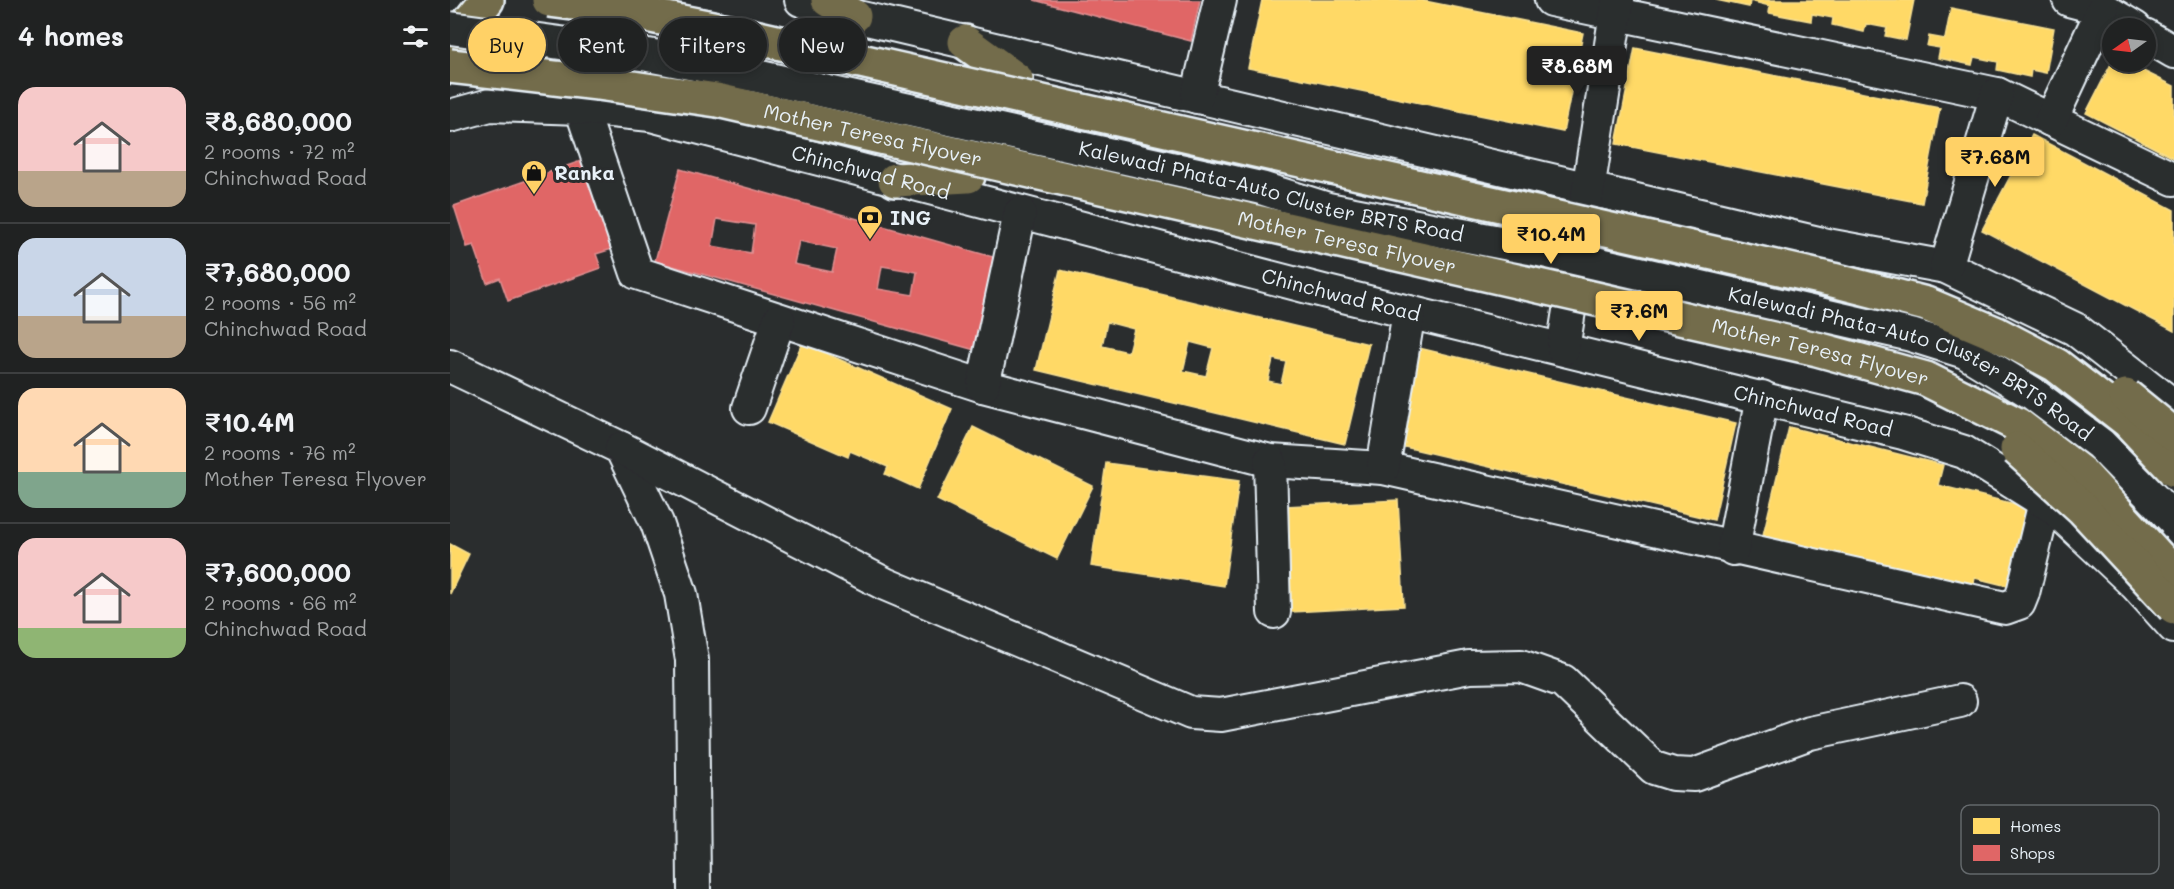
<!DOCTYPE html>
<html lang="en">
<head>
<meta charset="utf-8">
<style>
	:root { --surface:#202222; --page:#282a2a; --text:#f1f3f6; --muted:#a2a4a5; --line:#3d3f40; --accent:#ffd166 }
	body { margin:0; font-family:Mali,sans-serif; background:var(--page); color:var(--text); height:100vh; display:flex; flex-direction:column; font-size:22px; white-space:nowrap }
	* { box-sizing:border-box; margin:0 }
	p { font-size:20px; color:var(--muted) }
	.icon { flex:none; width:33px; height:33px; fill:none; stroke:currentColor; stroke-width:2; stroke-linecap:round; stroke-linejoin:round }
	.map { position:relative; flex:1; overflow:hidden }
	.panel { display:flex; flex-direction:column; background:var(--surface); width:450px }
	.panel>* { flex:none }
	.top-card { position:absolute; left:18px; top:18px; width:570px; height:54px; display:flex; gap:12px }
	.needle { width:39px; rotate:256deg }
	.buttons { position:absolute; left:1652px; top:18px; display:grid; gap:12px }
	.buttons a { display:grid; place-items:center; width:54px; height:54px; border-radius:50%; background:var(--surface); box-shadow:0 3px 9px #0003,0 0 0 2px var(--line); font-size:30px }
	.price { position:absolute; translate:-50% -51px; padding:0 14px; border-radius:6px; background:var(--accent); color:#111; font-size:20px; line-height:39px; filter:drop-shadow(0 2px 3px #0008) }
	.price::after { content:''; position:absolute; left:50%; top:36px; width:18px; height:14px; margin-left:-9px; background:inherit; clip-path:polygon(0 0,100% 0,50% 100%) }
	.price.active { background:#222; color:#fff }
	ul { padding:0; list-style:none }
	li { display:flex; align-items:center; gap:18px; height:150px; padding:0 18px }
	li+li { border-top:2px solid var(--line) }
	li span { display:grid; place-items:center; flex:none; width:168px; height:120px; border-radius:18px; color:#555 }
	li>.icon { margin-inline-start:auto }
	span .icon { width:72px; height:72px; fill:#fffc; stroke-width:1 }
	li b { font-size:26px }
	h2 { display:flex; justify-content:space-between; align-items:center; height:72px; padding:0 18px; font-size:26px }
	.chip { padding:0 21px; border-radius:27px; background:var(--surface); box-shadow:0 3px 9px #0003,0 0 0 2px var(--line); font-size:21px; line-height:54px }
	.chip.active { background:var(--accent); color:#111 }
	main { display:flex; flex:1; min-height:0 }
	.map>svg:first-child { display:block }
</style>
</head>
<body>
<main>
<section class="panel">
<h2>4 homes<svg class="icon" aria-label="filters" viewBox="0 0 24 24"><path d="M4 7h16M4 17h16"/><circle cx="9" cy="7" r="2"/><circle cx="15" cy="17" r="2"/></svg></h2>
<ul>
<li><span style="background:linear-gradient(#f6c9c9 70%,#b9a48a 0)"><svg class="icon" aria-label="home" viewBox="0 0 24 24"><path d="M3 11l9-7 9 7M6 9v11h12V9"/></svg></span><div><b>₹8,680,000</b><p>2 rooms · 72 m²</p><p>Chinchwad Road</p></div></li>
<li><span style="background:linear-gradient(#c9d6e8 65%,#b9a48a 0)"><svg class="icon" aria-label="home" viewBox="0 0 24 24"><path d="M3 11l9-7 9 7M6 9v11h12V9"/></svg></span><div><b>₹7,680,000</b><p>2 rooms · 56 m²</p><p>Chinchwad Road</p></div></li>
<li><span style="background:linear-gradient(#ffd9b3 70%,#7fa58c 0)"><svg class="icon" aria-label="home" viewBox="0 0 24 24"><path d="M3 11l9-7 9 7M6 9v11h12V9"/></svg></span><div><b>₹10.4M</b><p>2 rooms · 76 m²</p><p>Mother Teresa Flyover</p></div></li>
<li><span style="background:linear-gradient(#f6c9c9 75%,#8fb573 0)"><svg class="icon" aria-label="home" viewBox="0 0 24 24"><path d="M3 11l9-7 9 7M6 9v11h12V9"/></svg></span><div><b>₹7,600,000</b><p>2 rooms · 66 m²</p><p>Chinchwad Road</p></div></li>
</ul>
</section>
<div class="map">
<svg width="1724" height="889" viewBox="0 0 1724 889">
	<rect width="100%" height="100%" fill="#2a2d2e"/>
	<filter id="ink" filterUnits="userSpaceOnUse"><feTurbulence type="fractalNoise" baseFrequency=".0167" numOctaves="2"/><feDisplacementMap in="SourceGraphic" scale="12" xChannelSelector="R" yChannelSelector="G"/><feConvolveMatrix kernelMatrix="1 2 1 2 8 2 1 2 1" color-interpolation-filters="sRGB"/></filter>
	<g filter="url(#ink)">
		<g fill="#ffd966" stroke="#f8e092" stroke-width="1.5" fill-rule="evenodd">
			<path d="M 812,0 L 970,0 L 1133,33 L 1113,132 L 798,68 Z"/>
			<path d="M 1266,0 L 1464,0 L 1456,40 L 1435,36 L 1437,28 L 1416,24 L 1414,32 L 1382,25 L 1383,18 L 1362,14 L 1361,21 L 1319,13 L 1320,6 L 1300,1 L 1299,7 Z"/>
			<path d="M 1501,8 L 1604,28 L 1596,73 L 1581,70 L 1580,77 L 1547,70 L 1548,62 L 1524,57 L 1522,65 L 1488,58 L 1490,48 L 1477,46 L 1479,36 L 1495,39 Z"/>
			<path d="M 1185,48 L 1490,108 L 1472,203 L 1166,144 Z"/>
			<path d="M 1662,62 L 1675,62 L 1724,86 L 1724,158 L 1636,113 Z"/>
			<path d="M 1582,135 L 1724,210 L 1724,331 L 1532,230 Z"/>
			<path d="M 610,270 L 919,344 L 895,444 L 586,370 ZM 657,322 L 684,329 L 678,352 L 652,346 ZM 740,342 L 763,348 L 756,376 L 733,371 ZM 823,359 L 836,362 L 831,384 L 818,381 Z"/>
			<path d="M 352,343 L 502,409 L 468,489 L 435,474 L 438,467 L 400,451 L 398,457 L 318,422 Z"/>
			<path d="M 969,348 L 1286,423 L 1264,520 L 946,445 Z"/>
			<path d="M 523,427 L 643,486 L 607,559 L 487,500 Z"/>
			<path d="M 1339,427 L 1493,465 L 1488,485 L 1577,507 L 1558,586 L 1525,578 L 1523,587 L 1313,535 Z"/>
			<path d="M 656,463 L 789,481 L 774,586 L 641,566 Z"/>
			<path d="M 948,500 L 954,606 L 823,613 L 817,507 Z"/>
			<path d="M 0,544 L 19,554 L 0,594 Z"/>
		</g>
		<g fill="#e06666" stroke="#e29092" stroke-width="1.5" fill-rule="evenodd">
			<path d="M 584,0 L 750,0 L 741,41 Z"/>
			<path d="M 131,161 L 162,249 L 146,254 L 151,268 L 58,301 L 50,278 L 37,283 L 24,245 L 17,247 L 4,206 Z"/>
			<path d="M 230,169 L 550,259 L 525,350 L 205,261 ZM 267,219 L 305,225 L 301,253 L 262,246 ZM 349,241 L 387,249 L 382,272 L 344,264 ZM 432,266 L 467,272 L 463,295 L 428,289 Z"/>
		</g>
		<g fill="none" stroke-linecap="round" stroke-linejoin="round">
			<defs>
				<g id="minor">
					<path d="M 177,0 L 151,49 L 131,108 L 187,273 L 533,386 L 820,461 L 933,468 L 1555,608 L 1569,603 L 1573,593 L 1595,502"/>
					<path d="M 351,0 L 404,16 L 1377,245 L 1496,267 L 1625,329 L 1724,406"/>
					<path d="M 1101,0 L 1547,94 L 1724,179"/>
					<path d="M 1619,0 L 1653,9 L 1685,28"/>
					<path d="M 1695,35 L 1724,52"/>
					<path d="M 747,97 L 770,0"/>
					<path id="s1" d="M 0,116 L 40,105 L 131,108 L 201,115 L 877,292 L 1453,433 L 1514,452 L 1604,508 L 1686,585 L 1724,627"/>
					<path d="M 1601,120 L 1653,9"/>
					<path d="M 1496,267 L 1547,94"/>
					<path d="M 1113,349 L 1168,0"/>
					<path d="M 0,366 L 171,448 L 207,523 L 231,594 L 242,660 L 244,889"/>
					<path d="M 533,386 L 570,213"/>
					<path d="M 299,408 L 329,320"/>
					<path d="M 171,448 L 435,584 L 741,713 L 771,715 L 1019,667 L 1071,666 L 1113,681 L 1204,768 L 1223,774 L 1244,775 L 1360,733 L 1510,701"/>
					<path d="M 820,461 L 824,612"/>
					<path d="M 933,468 L 959,312"/>
					<path d="M 1283,549 L 1312,397"/>
				</g>
				<g id="major">
					<path d="M 378,0 L 404,16"/>
					<path d="M 515,42 L 566,79"/>
					<path d="M 0,46 L 37,0"/>
					<path d="M 445,180 L 518,176"/>
				</g>
			</defs>
			<use href="#minor" stroke="#e8f1f8" stroke-width="36"/>
			<use href="#major" stroke="#e8f1f8" stroke-width="38"/>
			<use href="#minor" stroke="#2a2d2e" stroke-width="32"/>
			<use href="#major" stroke="#736c4b" stroke-width="33"/>
			<defs>
				<g id="minor-bridge">
					<path id="s2" d="M 0,28 L 198,55 L 302,75 L 811,188 L 878,209 L 1080,248 L 1461,335 L 1515,352 L 1582,393 L 1650,444 L 1724,520"/>
				</g>
				<g id="major-bridge">
					<path d="M 99,0 L 161,8 L 282,32 L 1383,280 L 1476,304 L 1547,334 L 1606,365 L 1678,421 L 1724,470"/>
					<path id="s3" d="M 0,66 L 148,83 L 267,100 L 1367,349 L 1476,379 L 1568,425 L 1631,473 L 1724,574"/>
					<path d="M 1676,396 L 1724,435"/>
					<path d="M 1567,449 L 1633,509 L 1724,607"/>
				</g>
			</defs>
			<use href="#minor-bridge" stroke="#e8f1f8" stroke-width="36" stroke-linecap="butt"/>
			<use href="#major-bridge" stroke="#e8f1f8" stroke-width="38" stroke-linecap="butt"/>
			<use href="#minor-bridge" stroke="#2a2d2e" stroke-width="32"/>
			<use href="#major-bridge" stroke="#736c4b" stroke-width="33"/>
		</g>
	</g>
	<defs>
		<symbol id="shop-pin" viewBox="-11 -11 22 30"><path d="M0 17L-7.5 6A9.5 9.5 0 1 1 7.5 6Z" fill="#ffd166" stroke="#2a2d2e"/><path d="M-5-2.5h2.3a2.7 3.5 0 0 1 5.4 0H5L5.5 6h-11ZM-1.5-2.5h3a1.5 2.3 0 0 0-3 0Z" fill="#111"/></symbol>
		<symbol id="bank-pin" viewBox="-11 -11 22 30"><path d="M0 17L-7.5 6A9.5 9.5 0 1 1 7.5 6Z" fill="#ffd166" stroke="#2a2d2e"/><path d="M-6-4H6V4H-6ZM0-2.3a2.3 2.3 0 1 0 0 4.6a2.3 2.3 0 1 0 0-4.6Z" fill="#111"/></symbol>
	</defs>
	<g fill-rule="evenodd">
		<use href="#shop-pin" x="69" y="158" width="30" height="40"/>
		<use href="#bank-pin" x="405" y="203" width="30" height="40"/>
	</g>
	<g text-anchor="middle" stroke-width="6" stroke-linejoin="round" paint-order="stroke">
		<g font-size="20" fill="#e8f1f8" stroke="#2a2d2e">
			<text dy="7" stroke="none"><textPath href="#s3" startOffset="429">Mother Teresa Flyover</textPath></text>
			<text dy="7" stroke="none"><textPath href="#s1" startOffset="430">Chinchwad Road</textPath></text>
			<text dy="7" stroke="none"><textPath href="#s2" startOffset="838">Kalewadi Phata-Auto Cluster BRTS Road</textPath></text>
			<text dy="7" stroke="none"><textPath href="#s3" startOffset="915">Mother Teresa Flyover</textPath></text>
			<text dy="7" stroke="none"><textPath href="#s1" startOffset="916">Chinchwad Road</textPath></text>
			<text dy="7" stroke="none"><textPath href="#s3" startOffset="1401">Mother Teresa Flyover</textPath></text>
			<text dy="7" stroke="none"><textPath href="#s2" startOffset="1504">Kalewadi Phata-Auto Cluster BRTS Road</textPath></text>
			<text dy="7" stroke="none"><textPath href="#s1" startOffset="1402">Chinchwad Road</textPath></text>
		</g>
		<g font-size="20" font-weight="bold" fill="#e8f1f8" stroke="#2a2d2e" text-anchor="start">
			<text x="104" y="180">Ranka</text>
			<text x="440" y="225">ING</text>
		</g>
	</g>
	<rect x="1511" y="805" width="198" height="69" rx="9" fill="#2a2d2e" stroke="#63686b" stroke-width="1.5"/>
	<rect x="1523" y="818" width="27" height="16" fill="#ffd966"/>
	<rect x="1523" y="845" width="27" height="16" fill="#e06666"/>
	<g font-size="16" fill="#e8f1f8">
		<text x="1560" y="832">Homes</text>
		<text x="1560" y="859">Shops</text>
	</g>
</svg>
<div class="buttons">
<a><svg class="needle" viewBox="-14 -14 28 28"><path d="M0-13l5 13h-10z" fill="#e53935"/><path d="M0 13l5-13h-10z" fill="#a2a4a5"/></svg></a>
</div>
<b class="price active" style="left:1127px;top:97px">₹8.68M</b>
<b class="price" style="left:1545px;top:188px">₹7.68M</b>
<b class="price" style="left:1101px;top:265px">₹10.4M</b>
<b class="price" style="left:1189px;top:342px">₹7.6M</b>
<div class="top-card">
<a class="chip active">Buy</a>
<a class="chip">Rent</a>
<a class="chip">Filters</a>
<a class="chip">New</a>
</div>
</div>
</main>
</body>
</html>
